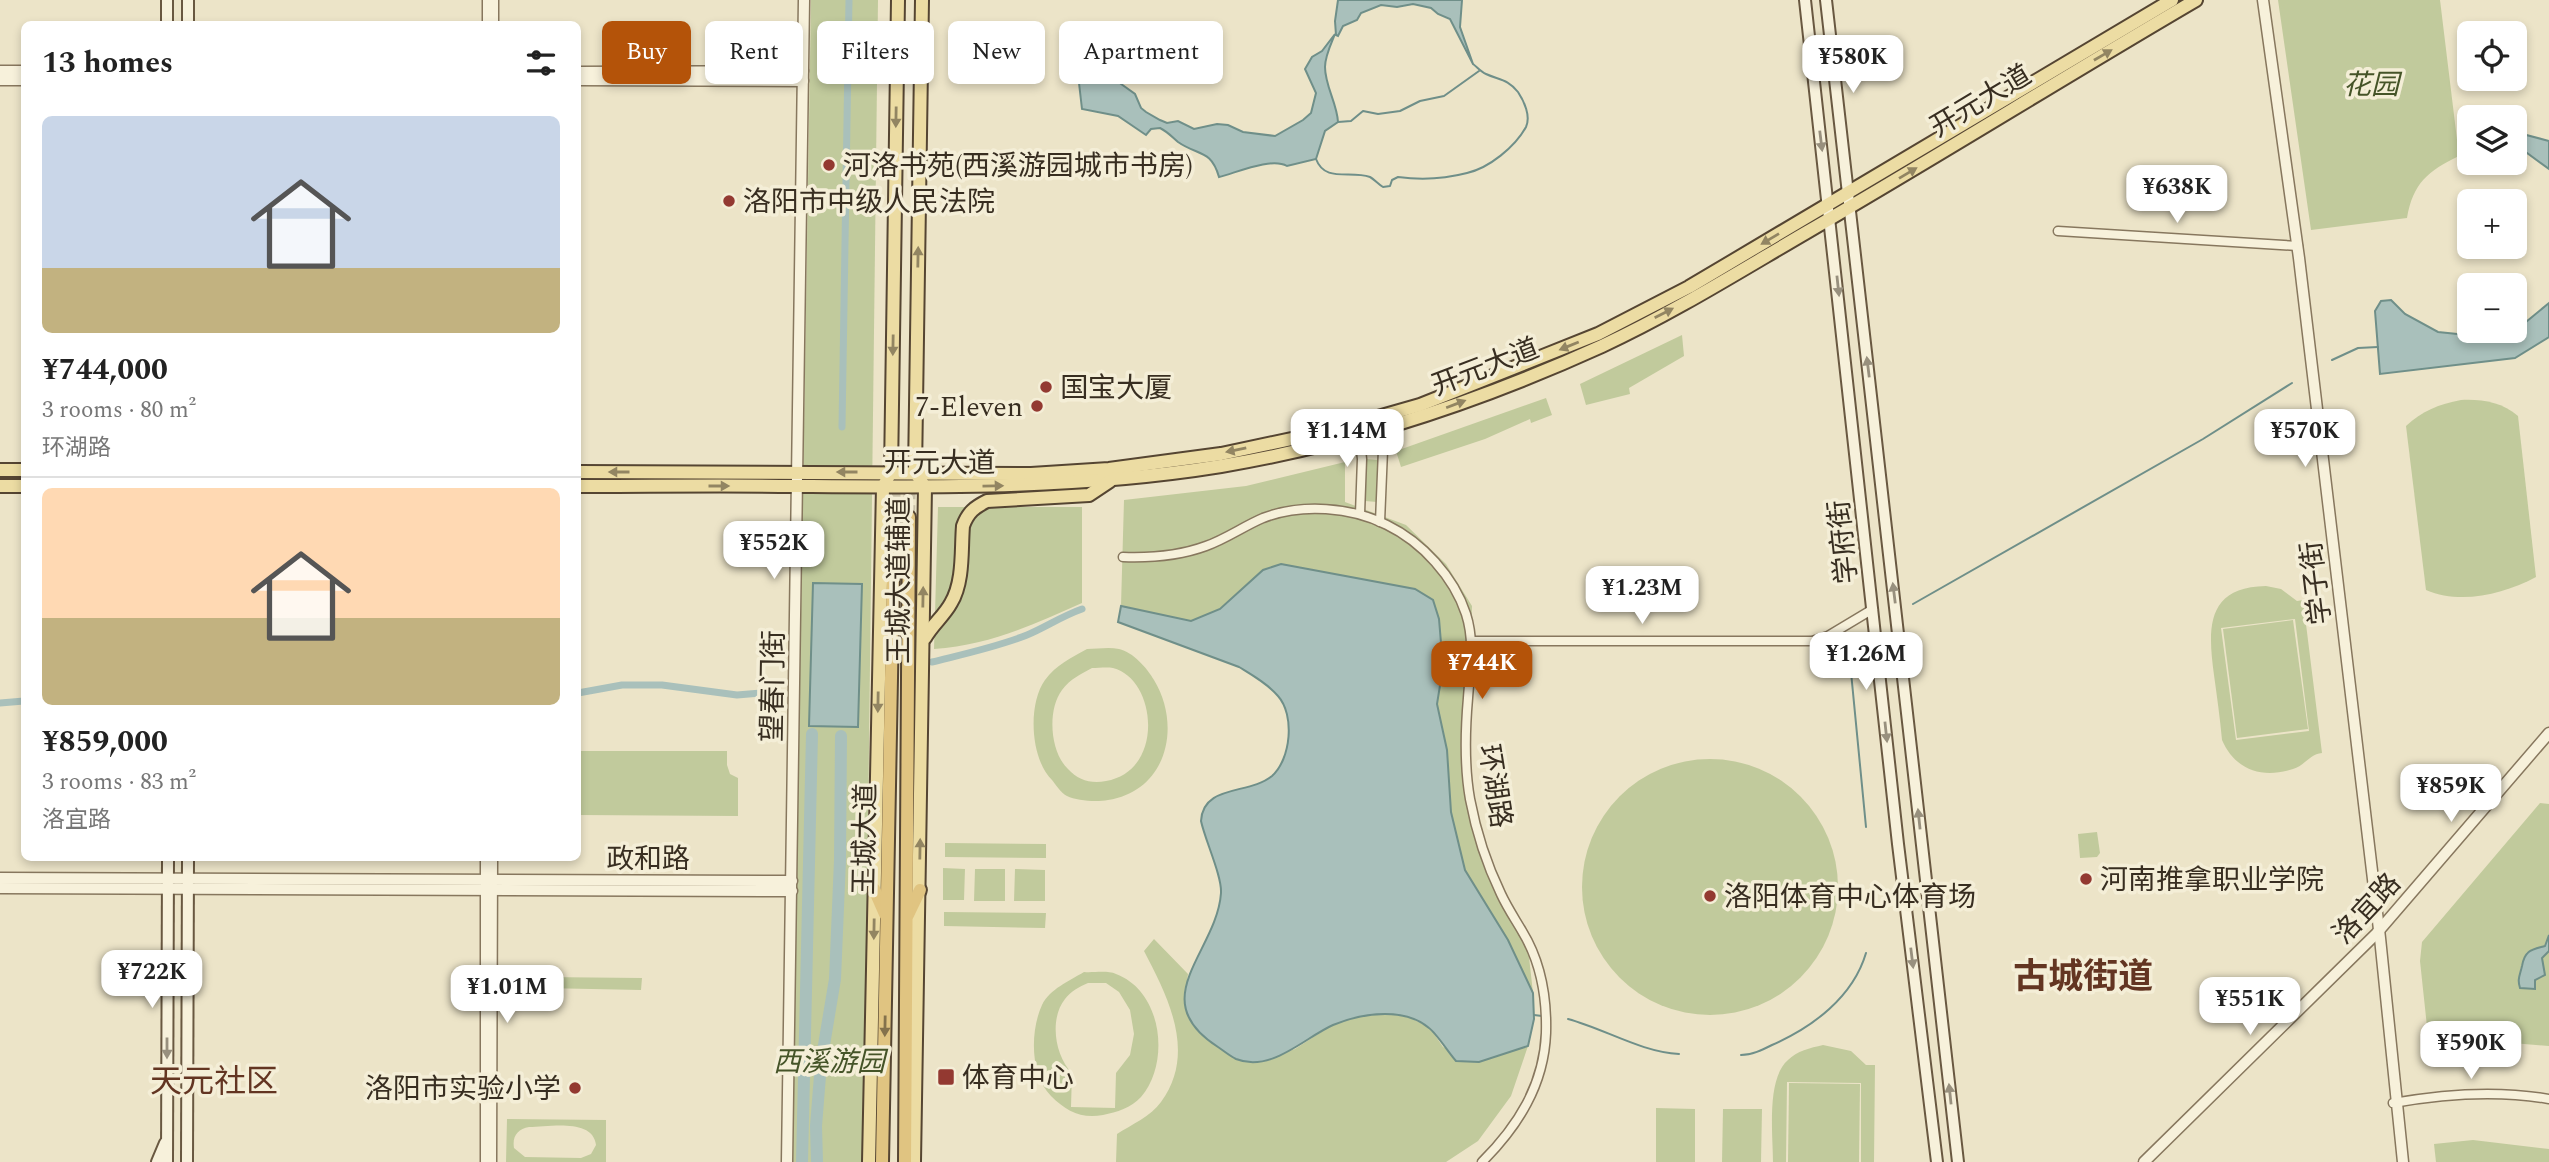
<!DOCTYPE html>
<html lang="en">
<head>
<meta charset="utf-8">
<style>
	:root { --surface:#fff; --page:#f6f6f6; --text:#222; --muted:#767676; --line:#e0e0e0; --accent:#b45309 }
	body { margin:0; font-family:Spectral,"Noto Sans SC",serif; background:var(--page); color:var(--text); height:100vh; display:flex; flex-direction:column; font-size:26px; white-space:nowrap }
	* { box-sizing:border-box; margin:0 }
	p { font-size:23px; color:var(--muted) }
	.icon { flex:none; width:38px; height:38px; fill:none; stroke:currentColor; stroke-width:2; stroke-linecap:round; stroke-linejoin:round }
	.map { position:relative; flex:1; overflow:hidden }
	.drawer { position:absolute; left:21px; top:21px; width:560px; height:840px; display:flex; flex-direction:column; background:var(--surface); border-radius:10px; box-shadow:0 4px 10px #0003 }
	.drawer>* { flex:none }
	.top-card { position:absolute; left:602px; top:21px; width:665px; height:63px; display:flex; gap:14px }
	.fabs { position:absolute; left:2457px; top:21px; display:grid; gap:14px }
	.fabs a { display:grid; place-items:center; width:70px; height:70px; border-radius:10px; background:var(--surface); box-shadow:0 4px 10px #0003; font-size:35px }
	.price { position:absolute; translate:-50% -60px; padding:0 16px; border-radius:14px; background:#fff; color:#222; font-size:23px; line-height:46px; filter:drop-shadow(0 2px 4px #0008) }
	.price::after { content:''; position:absolute; left:50%; top:42px; width:21px; height:16px; margin-left:-10px; background:inherit; clip-path:polygon(0 0,100% 0,50% 100%) }
	.price.current { background:var(--accent); color:#fff }
	ul { padding:0; list-style:none }
	li { display:grid; align-content:center; gap:14px; height:371px; padding:0 21px }
	li+li { border-top:2px solid var(--line) }
	li span { display:grid; place-items:center; height:217px; border-radius:10px; color:#555 }
	li>.icon { margin-inline-start:auto }
	span .icon { width:126px; height:126px; fill:#fffc; stroke-width:1 }
	li b { font-size:30px }
	h2 { display:flex; justify-content:space-between; align-items:center; height:84px; padding:0 21px; font-size:30px }
	.pill { padding:0 24px; border-radius:10px; background:var(--surface); box-shadow:0 4px 10px #0003; font-size:24px; line-height:63px }
	.pill.current { background:var(--accent); color:#fff }
	.map>svg:first-child { display:block }
</style>
</head>
<body>
<div class="map">
<svg width="2549" height="1162" viewBox="0 0 2549 1162">
	<rect width="100%" height="100%" fill="#ece4c8"/>
	<g fill="#c1ca9c" fill-rule="evenodd">
		<path d="M 811,0 L 878,0 L 864,1162 L 792,1162 Z"/>
		<path d="M 2278,0 L 2440,0 L 2459,156 C 2428,171 2413,183 2407,218 L 2311,230 Z"/>
		<path d="M 1682,335 L 1684,356 L 1629,388 L 1630,394 L 1586,405 L 1580,384 Z"/>
		<path d="M 1546,398 L 1552,415 L 1531,423 L 1530,419 L 1485,439 L 1401,467 L 1396,451 Z"/>
		<path d="M 2461,400 C 2481,399 2502,402 2518,416 L 2536,577 C 2504,594 2461,605 2426,590 L 2406,426 C 2422,411 2439,404 2461,400 Z"/>
		<path d="M 1366,459 L 1378,460 L 1377,502 L 1365,501 Z"/>
		<path d="M 1345,462 L 1345,502 L 1406,525 L 1446,564 L 1472,606 L 1467,758 L 1471,799 L 1483,851 L 1514,911 L 1528,948 L 1533,993 L 1508,940 L 1465,870 L 1451,812 L 1447,750 L 1437,704 L 1443,667 L 1263,570 L 1220,609 L 1191,621 L 1121,606 L 1124,500 L 1246,486 Z"/>
		<path d="M 938,507 L 1082,507 L 1082,603 C 1032,625 990,645 934,649 Z"/>
		<path d="M 2266,586 L 2281,589 L 2297,601 L 2303,600 L 2322,753 C 2310,754 2304,766 2293,769 C 2262,779 2235,770 2222,740 C 2220,718 2217,697 2214,675 C 2208,630 2205,587 2266,586 ZM 2295,619 L 2309,731 L 2236,740 L 2221,628 Z"/>
		<path d="M 2293,620 L 2308,729 L 2237,738 L 2223,629 Z"/>
		<path d="M 1087,649 C 1097,649 1109,647 1119,649 C 1133,652 1147,668 1154,680 C 1182,726 1167,791 1108,800 C 1097,802 1077,801 1067,796 C 1061,793 1056,785 1052,780 C 1031,760 1027,705 1045,680 C 1056,665 1071,658 1087,649 ZM 1092,668 C 1098,668 1107,667 1113,668 C 1157,679 1165,771 1106,781 C 1091,784 1078,780 1068,769 C 1050,752 1047,710 1062,690 C 1070,679 1081,674 1092,668 Z"/>
		<path d="M 578,751 L 727,751 L 727,765 L 730,774 L 738,778 L 738,816 L 578,815 Z"/>
		<circle cx="1710" cy="887" r="128"/>
		<path d="M 2540,803 L 2549,804 L 2549,935 L 2545,946 C 2522,953 2528,948 2520,970 L 2535,980 L 2545,975 L 2542,958 L 2549,951 L 2549,1046 L 2428,1036 L 2420,961 L 2422,942 Z"/>
		<path d="M 2097,832 L 2100,853 L 2097,857 L 2080,858 L 2078,834 Z"/>
		<path d="M 945,843 L 1046,844 L 1046,858 L 945,857 Z"/>
		<path d="M 943,868 L 965,869 L 964,900 L 943,900 Z"/>
		<path d="M 975,869 L 1005,869 L 1005,901 L 974,901 Z"/>
		<path d="M 1015,869 L 1045,870 L 1045,901 L 1014,901 Z"/>
		<path d="M 944,912 L 1046,913 L 1045,928 L 944,926 Z"/>
		<path d="M 1154,939 L 1188,974 L 1185,996 L 1237,1060 L 1261,1061 L 1295,1049 L 1332,1025 L 1366,1014 L 1403,1014 L 1430,1028 L 1443,1047 L 1479,1062 L 1528,1046 L 1511,1096 L 1478,1141 L 1446,1162 L 1116,1162 L 1117,1134 C 1131,1125 1151,1116 1161,1102 C 1197,1053 1168,997 1144,951 Z"/>
		<path d="M 1084,972 C 1093,973 1107,970 1116,974 C 1162,991 1171,1062 1141,1097 C 1131,1108 1117,1112 1103,1115 C 1081,1119 1066,1111 1051,1096 C 1030,1075 1030,1031 1042,1005 C 1050,989 1069,981 1084,972 ZM 1088,983 L 1106,983 L 1119,992 L 1130,1010 L 1134,1034 L 1130,1055 L 1116,1073 L 1115,1108 L 1071,1107 L 1072,1073 C 1055,1056 1049,1019 1065,999 C 1071,991 1079,987 1088,983 Z"/>
		<path d="M 542,977 L 642,978 L 641,990 L 542,988 Z"/>
		<path d="M 1823,1045 L 1851,1051 L 1866,1065 L 1875,1065 L 1874,1162 L 1861,1162 L 1861,1083 L 1787,1082 L 1786,1162 L 1773,1162 C 1773,1135 1766,1079 1788,1060 C 1797,1051 1810,1048 1823,1045 Z"/>
		<path d="M 1789,1083 L 1860,1084 L 1859,1162 L 1788,1162 Z"/>
		<path d="M 1656,1108 L 1695,1109 L 1695,1162 L 1656,1162 Z"/>
		<path d="M 1723,1109 L 1762,1109 L 1761,1162 L 1722,1162 Z"/>
		<path d="M 507,1119 L 606,1120 L 606,1162 L 506,1162 ZM 529,1127 C 549,1127 593,1118 596,1145 L 591,1154 L 581,1158 L 525,1157 L 514,1148 C 512,1136 518,1129 529,1127 Z"/>
		<path d="M 2473,1140 L 2549,1149 L 2549,1162 L 2436,1162 L 2434,1144 Z"/>
	</g>
	<g fill="#a9c0bb" stroke="#6f8f89" stroke-width="2">
		<path d="M 1338,0 L 1462,0 L 1460,27 L 1473,64 L 1450,19 L 1438,14 L 1431,8 L 1413,4 L 1397,7 L 1381,5 L 1361,13 L 1357,20 L 1343,26 L 1338,36 L 1336,35 L 1335,21 Z"/>
		<path d="M 1335,34 C 1331,44 1325,56 1325,67 C 1325,86 1337,103 1338,122 L 1325,131 L 1316,159 L 1287,166 C 1271,157 1236,173 1219,177 C 1211,149 1198,156 1178,142 C 1172,137 1168,132 1160,128 L 1151,129 L 1146,135 L 1118,116 L 1082,109 L 1079,83 L 1073,74 L 1073,62 L 1070,55 L 1062,49 L 1063,46 L 1086,52 L 1087,60 L 1093,67 L 1110,76 L 1135,94 L 1141,108 L 1146,112 L 1160,120 L 1167,123 L 1178,121 L 1194,129 L 1217,124 L 1228,125 L 1243,132 L 1275,136 L 1303,120 L 1311,113 L 1316,93 L 1305,69 L 1312,57 L 1322,51 Z"/>
		<path d="M 2515,132 L 2549,141 L 2549,169 L 2527,153 L 2515,151 Z"/>
		<path d="M 2391,300 L 2405,314 L 2438,332 L 2477,336 L 2515,331 L 2549,303 L 2549,337 L 2515,358 L 2380,374 L 2375,311 L 2381,301 Z"/>
		<path d="M 1281,564 L 1415,589 L 1433,600 L 1439,619 L 1443,667 L 1437,704 L 1447,750 L 1451,812 L 1465,870 L 1508,940 L 1533,993 L 1534,1019 L 1528,1046 L 1479,1062 L 1456,1061 C 1448,1052 1437,1034 1429,1028 C 1416,1017 1400,1014 1385,1014 C 1367,1014 1350,1018 1333,1025 C 1304,1038 1271,1073 1236,1059 C 1230,1056 1224,1051 1218,1047 C 1143,999 1217,952 1221,893 C 1222,876 1205,840 1201,821 C 1203,784 1249,795 1272,776 C 1291,759 1295,715 1278,696 C 1268,684 1252,675 1239,667 L 1118,622 L 1121,606 L 1191,621 L 1220,609 L 1263,570 Z"/>
		<path d="M 813,583 L 862,584 L 858,727 L 809,726 Z"/>
		<path d="M 2549,935 L 2549,951 L 2542,958 L 2545,975 L 2535,980 L 2535,989 L 2520,988 C 2517,979 2520,975 2522,966 C 2525,950 2531,950 2545,946 Z"/>
	</g>
	<g fill="none" stroke-linecap="round" stroke-linejoin="round">
		<g stroke="#6f8f89" stroke-width="2">
			<path d="M 1338,122 L 1351,121 L 1363,111 L 1378,114 L 1400,111 L 1420,101 L 1444,96 L 1479,71"/>
			<path d="M 1316,159 C 1325,183 1350,170 1370,177 C 1374,179 1378,184 1383,187 L 1390,186 L 1392,180 L 1398,177 C 1421,180 1444,179 1467,173 C 1489,168 1515,147 1526,127 C 1531,116 1524,101 1518,92 C 1508,79 1499,80 1486,74 C 1481,72 1477,67 1473,64"/>
			<path d="M 2332,360 L 2358,348 L 2378,347"/>
			<path d="M 1913,604 L 2203,439 L 2292,383"/>
			<path d="M 1848,649 L 1848,641 L 1858,635"/>
			<path d="M 1851,672 L 1866,827"/>
			<path d="M 1534,1015 L 1542,1016"/>
			<path d="M 1568,1019 C 1605,1029 1641,1052 1679,1054"/>
			<path d="M 1741,1055 C 1752,1055 1762,1050 1772,1045 C 1813,1027 1853,997 1866,953"/>
		</g>
		<g stroke="#a9c0bb" stroke-width="7">
			<path d="M 842,427 L 849,0"/>
			<path d="M 932,662 C 964,654 997,647 1027,635 C 1046,627 1062,616 1082,609"/>
			<path d="M 578,693 L 622,685 L 662,685 L 737,695 L 774,692"/>
			<path d="M 0,703 L 24,701"/>
		</g>
		<g stroke="#a9c0bb" stroke-width="12">
			<path d="M 802,1162 L 812,734"/>
			<path d="M 817,1162 L 816,1126 L 821,1063 L 835,979 L 840,860 L 841,736"/>
		</g>
		<g stroke="#c8c0a7" stroke-width="12" stroke-dasharray="12 6" stroke-linecap="butt">
			<path d="M 894,517 L 895,476"/>
			<path d="M 909,517 L 910,479"/>
		</g>
		<defs>
			<g id="minor">
				<path d="M 494,0 L 494,24"/>
				<path d="M 487,24 L 487,0"/>
				<path d="M 2058,231 L 2298,246"/>
				<path d="M 1359,432 L 1362,459 L 1360,514"/>
				<path d="M 1380,522 L 1383,450 L 1380,427"/>
				<path d="M 1123,557 C 1151,558 1179,556 1206,546 C 1226,539 1244,526 1263,518 C 1302,503 1351,507 1387,525 C 1422,542 1454,577 1466,614 C 1475,642 1470,669 1468,698 C 1465,732 1464,765 1470,799 C 1476,831 1487,865 1501,894 C 1507,907 1515,919 1522,931 C 1541,962 1547,996 1546,1033 C 1544,1085 1518,1126 1482,1162"/>
				<path d="M 1815,640 L 1828,636 L 1873,609"/>
				<path d="M 1472,641 L 1812,641 L 1828,644 L 1880,673"/>
				<path d="M 2393,1103 C 2443,1094 2498,1090 2549,1099"/>
				<path d="M 485,1162 L 485,858"/>
				<path d="M 492,1162 L 493,858"/>
			</g>
			<g id="tertiary">
				<path d="M 2263,0 L 2299,258 L 2380,938 L 2403,1162"/>
				<path d="M 0,71 L 24,71"/>
				<path d="M 578,72 L 803,71"/>
				<path d="M 0,80 L 24,80"/>
				<path d="M 578,80 L 803,81"/>
				<path d="M 0,878 L 792,881"/>
				<path d="M 0,888 L 792,891"/>
				<path d="M 787,1162 L 804,0"/>
				<path d="M 2144,1162 L 2376,934 L 2549,733"/>
			</g>
			<g id="secondary">
				<path d="M 1805,0 L 1898,844 L 1937,1162"/>
				<path d="M 1826,0 L 1958,1162"/>
				<path d="M 167,24 L 167,0"/>
				<path d="M 188,24 L 188,0"/>
				<path d="M 157,1162 L 165,1143"/>
				<path d="M 167,1162 L 168,858"/>
				<path d="M 187,1162 L 188,858"/>
			</g>
			<g id="primary">
				<path d="M 0,470 L 24,470"/>
				<path d="M 578,472 L 1031,474 L 1109,469 L 1221,454 L 1329,431 L 1420,405 L 1598,334 L 1689,287 L 2172,0"/>
				<path d="M 0,486 L 24,486"/>
				<path d="M 578,486 C 650,486 723,485 795,486 C 939,487 1078,489 1221,466 C 1352,444 1481,401 1602,346 C 1673,313 1740,271 1807,232 C 1938,156 2066,76 2196,0"/>
				<path d="M 925,638 C 932,625 944,616 951,603 C 964,581 961,550 963,526 C 968,512 975,507 987,501 L 1089,495 L 1110,481"/>
				<path d="M 869,1162 L 883,487 L 891,472 L 898,0"/>
				<path d="M 914,1162 L 925,487 L 915,472 L 922,0"/>
			</g>
			<g id="trunk">
				<path d="M 874,889 L 885,914"/>
				<path d="M 908,915 L 920,890"/>
				<path d="M 882,1162 L 894,517"/>
				<path d="M 905,1162 L 909,517"/>
			</g>
		</defs>
		<use href="#minor" stroke="#87775e" stroke-width="11"/>
		<use href="#tertiary" stroke="#87775e" stroke-width="13"/>
		<use href="#secondary" stroke="#695841" stroke-width="14"/>
		<use href="#primary" stroke="#554532" stroke-width="16"/>
		<use href="#trunk" stroke="#554532" stroke-width="16"/>
		<use href="#minor" stroke="#f7f1db" stroke-width="8"/>
		<use href="#tertiary" stroke="#f7f1db" stroke-width="10"/>
		<use href="#secondary" stroke="#f7f1db" stroke-width="10"/>
		<use href="#primary" stroke="#ecdca3" stroke-width="12"/>
		<use href="#trunk" stroke="#e0c481" stroke-width="12"/>
	</g>
	<defs><path id="oneway-solid" d="M-6-.8H1V-3.2L6.5 0L1 3.2V.8H-6Z" transform="scale(1.75)"/></defs>
	<g fill="#928562">
		<use href="#oneway-solid" transform="translate(2103 55) rotate(-30)"/>
		<use href="#oneway-solid" transform="translate(896 117) rotate(91)"/>
		<use href="#oneway-solid" transform="translate(1908 173) rotate(-31)"/>
		<use href="#oneway-solid" transform="translate(1770 239) rotate(149)"/>
		<use href="#oneway-solid" transform="translate(918 257) rotate(-89)"/>
		<use href="#oneway-solid" transform="translate(1664 313) rotate(-27)"/>
		<use href="#oneway-solid" transform="translate(893 345) rotate(91)"/>
		<use href="#oneway-solid" transform="translate(1569 346) rotate(158)"/>
		<use href="#oneway-solid" transform="translate(1456 404) rotate(-21)"/>
		<use href="#oneway-solid" transform="translate(1236 450) rotate(168)"/>
		<use href="#oneway-solid" transform="translate(619 472) rotate(-180)"/>
		<use href="#oneway-solid" transform="translate(847 472) rotate(180)"/>
		<use href="#oneway-solid" transform="translate(719 486)"/>
		<use href="#oneway-solid" transform="translate(993 486) rotate(-1)"/>
		<use href="#oneway-solid" transform="translate(923 597) rotate(-89)"/>
		<use href="#oneway-solid" transform="translate(878 702) rotate(91)"/>
		<use href="#oneway-solid" transform="translate(920 849) rotate(-89)"/>
		<use href="#oneway-solid" transform="translate(874 929) rotate(91)"/>
	</g>
	<g fill="#98907e">
		<use href="#oneway-solid" transform="translate(1821 141) rotate(83)"/>
		<use href="#oneway-solid" transform="translate(1838 286) rotate(84)"/>
		<use href="#oneway-solid" transform="translate(1868 367) rotate(-97)"/>
		<use href="#oneway-solid" transform="translate(1894 593) rotate(-97)"/>
		<use href="#oneway-solid" transform="translate(1886 732) rotate(84)"/>
		<use href="#oneway-solid" transform="translate(1919 819) rotate(-96)"/>
		<use href="#oneway-solid" transform="translate(1912 958) rotate(83)"/>
		<use href="#oneway-solid" transform="translate(167 1048) rotate(90)"/>
		<use href="#oneway-solid" transform="translate(1950 1094) rotate(-96)"/>
	</g>
	<use fill="#84724c" href="#oneway-solid" transform="translate(885 1026) rotate(91)"/>
	<g fill="#933931" stroke="#f4eed7" stroke-width="2.5">
		<circle cx="829" cy="165" r="7"/>
		<circle cx="729" cy="201" r="7"/>
		<circle cx="1046" cy="387" r="7"/>
		<circle cx="1037" cy="406" r="7"/>
		<circle cx="2086" cy="879" r="7"/>
		<circle cx="1710" cy="896" r="7"/>
		<rect x="937" y="1068" width="18" height="18" rx="3.5"/>
		<circle cx="575" cy="1088" r="7"/>
	</g>
	<g text-anchor="middle" stroke-width="7" stroke-linejoin="round" paint-order="stroke">
		<g font-size="28" font-style="italic" fill="#455428" stroke="#f4eed7">
			<text x="2371" y="94">花园</text>
			<text x="829" y="1071">西溪游园</text>
		</g>
		<g font-size="28" fill="#382e21" stroke="#f4eed7">
			<text transform="translate(1980 100) rotate(-31)" y="10">开元大道</text>
			<text transform="translate(1485 366) rotate(-21)" y="10">开元大道</text>
			<text x="940" y="472">开元大道</text>
			<text transform="translate(1842 542) rotate(-96)" y="10">学府街</text>
			<text transform="translate(898 580) rotate(-90)" y="10">王城大道辅道</text>
			<text transform="translate(2315 583) rotate(-97)" y="10">学子街</text>
			<text transform="translate(772 686) rotate(-89)" y="10">望春门街</text>
			<text transform="translate(1496 786) rotate(81)" y="10">环湖路</text>
			<text transform="translate(864 839) rotate(-89)" y="10">王城大道</text>
			<text x="648" y="868">政和路</text>
			<text transform="translate(2366 908) rotate(-47)" y="10">洛宜路</text>
		</g>
		<g font-size="28" fill="#382e21" stroke="#f4eed7" text-anchor="start">
			<text x="843" y="175">河洛书苑(西溪游园城市书房)</text>
			<text x="743" y="211">洛阳市中级人民法院</text>
			<text x="1060" y="397">国宝大厦</text>
			<text x="1023" y="416" text-anchor="end">7-Eleven</text>
			<text x="2100" y="889">河南推拿职业学院</text>
			<text x="1724" y="906">洛阳体育中心体育场</text>
			<text x="962" y="1087">体育中心</text>
			<text x="561" y="1098" text-anchor="end">洛阳市实验小学</text>
		</g>
		<g font-size="32" fill="#633522" stroke="#f4eed7">
			<text x="214" y="1092">天元社区</text>
		</g>
		<g font-size="35" font-weight="bold" fill="#633522" stroke="#f4eed7">
			<text x="2083" y="988">古城街道</text>
		</g>
	</g>
</svg>
<div class="fabs">
<a><svg class="icon" aria-label="locate" viewBox="0 0 24 24"><circle cx="12" cy="12" r="6"/><path d="M12 2v4M12 18v4M2 12h4M18 12h4"/></svg></a>
<a><svg class="icon" aria-label="layers" viewBox="0 0 24 24"><path d="M12 4l9 5-9 5-9-5zM3 14l9 5 9-5"/></svg></a>
<a>+</a>
<a>−</a>
</div>
<b class="price" style="left:1853px;top:95px">¥580K</b>
<b class="price" style="left:2177px;top:225px">¥638K</b>
<b class="price" style="left:1347px;top:469px">¥1.14M</b>
<b class="price" style="left:2305px;top:469px">¥570K</b>
<b class="price" style="left:774px;top:581px">¥552K</b>
<b class="price" style="left:1642px;top:626px">¥1.23M</b>
<b class="price" style="left:1866px;top:692px">¥1.26M</b>
<b class="price current" style="left:1482px;top:701px">¥744K</b>
<b class="price" style="left:2451px;top:824px">¥859K</b>
<b class="price" style="left:152px;top:1010px">¥722K</b>
<b class="price" style="left:507px;top:1025px">¥1.01M</b>
<b class="price" style="left:2250px;top:1037px">¥551K</b>
<b class="price" style="left:2471px;top:1081px">¥590K</b>
<div class="top-card">
<a class="pill current">Buy</a>
<a class="pill">Rent</a>
<a class="pill">Filters</a>
<a class="pill">New</a>
<a class="pill">Apartment</a>
</div>
<section class="drawer">
<h2>13 homes<svg class="icon" aria-label="filters" viewBox="0 0 24 24"><path d="M4 7h16M4 17h16"/><circle cx="9" cy="7" r="2"/><circle cx="15" cy="17" r="2"/></svg></h2>
<ul>
<li><span style="background:linear-gradient(#c9d6e8 70%,#c2b280 0)"><svg class="icon" aria-label="home" viewBox="0 0 24 24"><path d="M3 11l9-7 9 7M6 9v11h12V9"/></svg></span><div><b>¥744,000</b><p>3 rooms · 80 m²</p><p>环湖路</p></div></li>
<li><span style="background:linear-gradient(#ffd9b3 60%,#c2b280 0)"><svg class="icon" aria-label="home" viewBox="0 0 24 24"><path d="M3 11l9-7 9 7M6 9v11h12V9"/></svg></span><div><b>¥859,000</b><p>3 rooms · 83 m²</p><p>洛宜路</p></div></li>
</ul>
</section>
</div>
</body>
</html>
